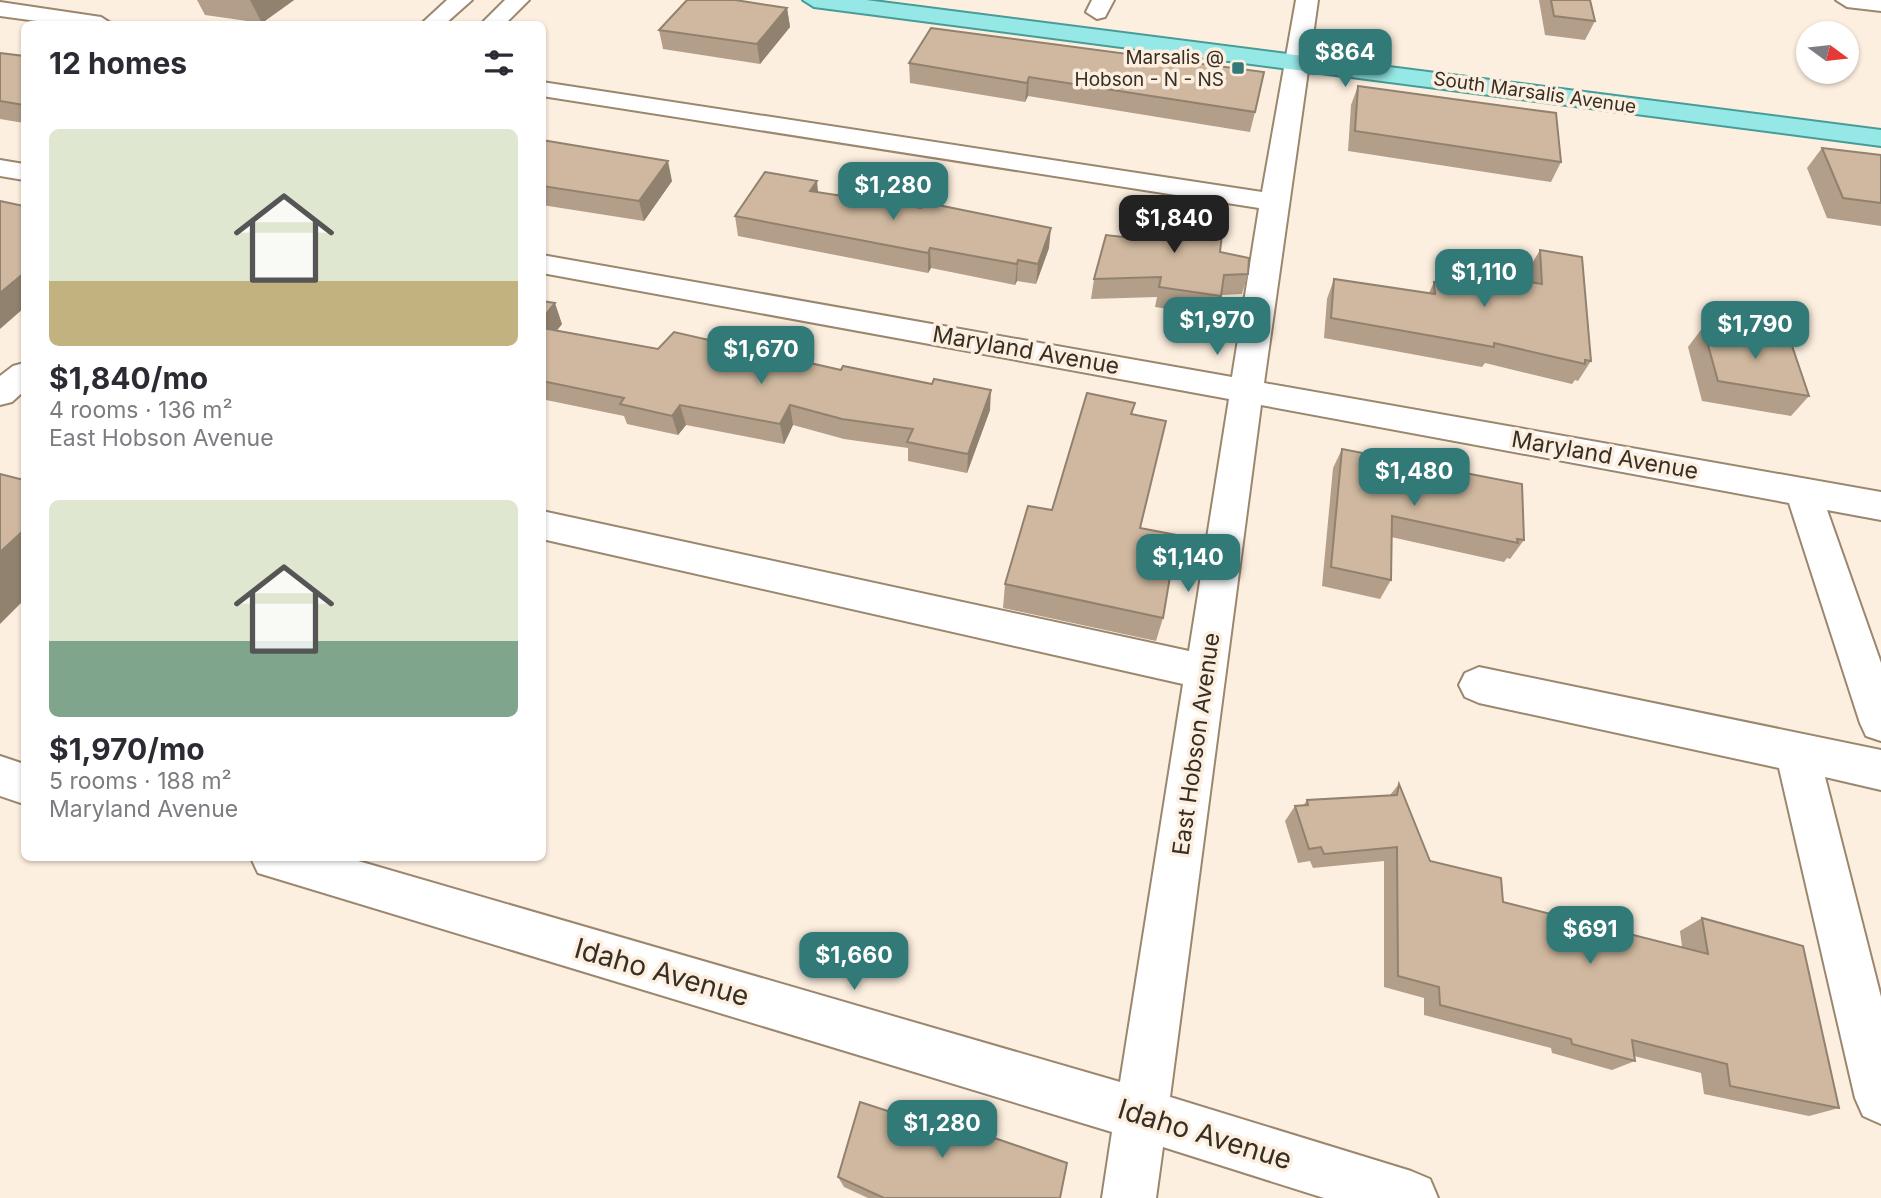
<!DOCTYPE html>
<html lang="en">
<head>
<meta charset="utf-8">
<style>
	:root { --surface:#fff; --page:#f7f7f7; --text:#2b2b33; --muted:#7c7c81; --accent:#317a78 }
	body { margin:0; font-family:Inter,sans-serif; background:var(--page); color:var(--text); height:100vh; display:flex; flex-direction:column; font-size:26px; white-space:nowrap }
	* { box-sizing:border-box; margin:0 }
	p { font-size:23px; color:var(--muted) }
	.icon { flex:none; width:38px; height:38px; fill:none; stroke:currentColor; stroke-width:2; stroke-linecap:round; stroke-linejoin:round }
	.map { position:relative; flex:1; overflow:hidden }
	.details { position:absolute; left:21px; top:21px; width:525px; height:840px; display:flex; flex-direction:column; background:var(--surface); border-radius:10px; box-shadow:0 2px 5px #0004 }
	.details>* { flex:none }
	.needle { width:46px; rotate:105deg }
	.controls { position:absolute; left:1796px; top:21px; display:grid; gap:14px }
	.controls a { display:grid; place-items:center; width:63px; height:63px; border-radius:50%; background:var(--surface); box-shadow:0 2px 5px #0004; font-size:35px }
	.price { position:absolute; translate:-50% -60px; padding:0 16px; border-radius:14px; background:var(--accent); color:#fff; font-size:23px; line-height:46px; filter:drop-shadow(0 2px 4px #0008) }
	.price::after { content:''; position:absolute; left:50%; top:42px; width:21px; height:16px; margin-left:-10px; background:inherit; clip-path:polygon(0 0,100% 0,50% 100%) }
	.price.on { background:#222; color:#fff }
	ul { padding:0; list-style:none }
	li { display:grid; align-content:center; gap:14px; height:371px; padding:0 28px }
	li span { display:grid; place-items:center; height:217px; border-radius:10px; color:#555 }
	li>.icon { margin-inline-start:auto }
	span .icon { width:126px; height:126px; fill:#fffc; stroke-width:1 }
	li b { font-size:30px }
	h2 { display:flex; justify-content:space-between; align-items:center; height:84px; padding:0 28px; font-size:30px }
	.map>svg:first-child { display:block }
</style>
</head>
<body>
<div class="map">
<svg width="1881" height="1198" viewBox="0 0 1881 1198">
	<rect width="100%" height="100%" fill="#fdefdf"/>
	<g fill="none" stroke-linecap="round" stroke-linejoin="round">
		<defs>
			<g id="minor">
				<path d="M 447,0 L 472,0 L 445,24 L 421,24 Z"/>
				<path d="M 505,0 L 529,0 L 505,24 L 481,24 Z"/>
				<path d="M 1092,0 L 1114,0 L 1105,17 L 1097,19 L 1086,12 Z"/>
				<path d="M 1296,0 L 1318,0 L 1264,383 L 1881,492 L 1881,520 L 1827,510 L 1881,663 L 1881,741 L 1866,736 L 1860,723 L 1789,503 L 1261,405 L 1170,1097 L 1411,1171 L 1430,1179 L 1438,1198 L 1324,1198 L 1163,1147 L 1156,1198 L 1102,1198 L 1112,1132 L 258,873 L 251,858 L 348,858 L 1120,1082 L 1183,684 L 542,539 L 542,511 L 1189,651 L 1229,399 L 542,273 L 542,255 L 1232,377 L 1259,208 L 542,96 L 542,82 L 1262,192 Z"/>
				<path d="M 1836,0 L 1881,0 L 1881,11 L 1847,7 Z"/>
				<path d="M 0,2 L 101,17 L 112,24 L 59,24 L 0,16 Z"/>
				<path d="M 0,160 L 24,164 L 24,180 L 0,176 Z"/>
				<path d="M 24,363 L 24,391 L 12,402 L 0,405 L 0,376 L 13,366 Z"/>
				<path d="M 1479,667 L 1881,750 L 1881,790 L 1825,777 L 1881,997 L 1881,1124 L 1863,1116 L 1855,1098 L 1779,768 L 1479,703 L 1465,697 L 1459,685 L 1465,673 Z"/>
				<path d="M 0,756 L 24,764 L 24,804 L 0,796 Z"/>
			</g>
			<path id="major" d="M 803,0 L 866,0 L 1881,130 L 1881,146 L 814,7 Z"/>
		</defs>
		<use href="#minor" stroke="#9b866e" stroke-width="4"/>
		<use href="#major" stroke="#479c98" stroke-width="4"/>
		<use href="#minor" fill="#fff" fill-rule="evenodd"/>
		<use href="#major" fill="#96e8e6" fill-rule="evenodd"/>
	</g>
	<g fill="#b29e89">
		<path d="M 197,0 L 294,0 L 262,23 L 205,15 Z"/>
		<path d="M 1539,0 L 1590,0 L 1595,21 L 1585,40 L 1545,35 Z"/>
		<path d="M 787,8 L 790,27 L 760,64 L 663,49 L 659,30 Z"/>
		<path d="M 931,28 L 1255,112 L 1250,132 L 1028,96 L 1025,102 L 910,83 L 909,63 Z"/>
		<path d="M 0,53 L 24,56 L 24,123 L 0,119 Z"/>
		<path d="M 1358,86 L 1561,162 L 1551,182 L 1348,151 L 1351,105 Z"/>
		<path d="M 542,140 L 672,181 L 644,221 L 542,205 Z"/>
		<path d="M 1822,148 L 1881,155 L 1881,226 L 1827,218 L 1807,168 Z"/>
		<path d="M 818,192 L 1049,248 L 1036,284 L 1017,281 L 1015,285 L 931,268 L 928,273 L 738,236 L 735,216 Z"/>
		<path d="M 1211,233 L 1220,252 L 1248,274 L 1242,294 L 1221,295 L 1216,316 L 1155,307 L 1157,297 L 1091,299 L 1094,279 L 1150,240 L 1161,235 Z"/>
		<path d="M 1540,250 L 1591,361 L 1578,381 L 1575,380 L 1572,384 L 1485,363 L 1482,367 L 1324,338 L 1327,299 L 1334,279 L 1429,293 L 1441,267 L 1529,282 L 1528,270 Z"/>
		<path d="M 542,301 L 562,324 L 557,330 L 990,410 L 967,473 L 908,461 L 908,448 L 844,439 L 793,425 L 784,444 L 686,425 L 678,435 L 627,424 L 624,416 L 546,400 L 542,392 Z"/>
		<path d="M 1703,327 L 1809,396 L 1791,416 L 1702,401 L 1688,347 Z"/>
		<path d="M 1135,403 L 1132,414 L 1140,528 L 1163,618 L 1156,641 L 1003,608 L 1005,584 L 1052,510 Z"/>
		<path d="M 1342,449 L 1524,540 L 1510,559 L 1507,558 L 1504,562 L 1391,537 L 1391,580 L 1380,599 L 1322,586 L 1333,468 Z"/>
		<path d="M 1399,784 L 1430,861 L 1503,902 L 1682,947 L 1680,931 L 1702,918 L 1839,1108 L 1809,1116 L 1704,1094 L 1701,1073 L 1634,1056 L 1635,1061 L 1612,1070 L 1552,1053 L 1551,1048 L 1424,1015 L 1424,998 L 1384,987 L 1384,861 L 1313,868 L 1310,861 L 1298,863 L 1285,821 L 1295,806 L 1303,806 L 1307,800 L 1390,795 Z"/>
		<path d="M 838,1177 L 1060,1198 L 868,1198 L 844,1187 Z"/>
	</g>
	<g fill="#91816f">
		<path d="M 250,0 L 294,0 L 262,23 Z"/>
		<path d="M 787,8 L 790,27 L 760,64 L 757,44 Z"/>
		<path d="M 1029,77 L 1028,96 L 1025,102 L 1027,83 Z"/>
		<path d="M 668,161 L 672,181 L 644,221 L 639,201 Z"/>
		<path d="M 817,181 L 819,201 L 810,191 Z"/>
		<path d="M 1051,228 L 1049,248 L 1036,284 L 1038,264 Z"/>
		<path d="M 930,248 L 931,268 L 928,273 L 928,253 Z"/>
		<path d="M 1018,260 L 1017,281 L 1015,285 L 1017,264 Z"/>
		<path d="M 24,273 L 24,308 L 0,329 L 0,293 Z"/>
		<path d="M 555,303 L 562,324 L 544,347 L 542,342 L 542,319 Z"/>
		<path d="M 991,390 L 990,410 L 967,473 L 968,454 Z"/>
		<path d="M 680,405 L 686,425 L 678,435 L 672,416 Z"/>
		<path d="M 790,405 L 793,425 L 784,444 L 780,424 Z"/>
		<path d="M 24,530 L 24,600 L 0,624 L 0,552 Z"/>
	</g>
	<g fill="#cfb89f" stroke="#91816f" stroke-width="2">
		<path d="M 687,0 L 735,0 L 787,8 L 757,44 L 659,30 Z"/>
		<path d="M 1551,0 L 1590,0 L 1595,21 L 1554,16 Z"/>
		<path d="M 931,28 L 1264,72 L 1255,112 L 1029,77 L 1027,83 L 909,63 Z"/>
		<path d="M 0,53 L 24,56 L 24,105 L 0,101 Z"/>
		<path d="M 1358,86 L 1556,113 L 1561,162 L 1355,131 Z"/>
		<path d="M 542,140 L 668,161 L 639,201 L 542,186 Z"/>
		<path d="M 1822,148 L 1881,155 L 1881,203 L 1843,198 Z"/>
		<path d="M 765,172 L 817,181 L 810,191 L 921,208 L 923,202 L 1051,228 L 1038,264 L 1018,260 L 1017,264 L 930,248 L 928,253 L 735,216 Z"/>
		<path d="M 0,201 L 24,206 L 24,273 L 0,293 Z"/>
		<path d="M 1167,206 L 1215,210 L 1211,233 L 1222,234 L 1220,252 L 1249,258 L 1248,274 L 1224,275 L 1221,296 L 1159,287 L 1161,277 L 1094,279 L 1106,235 L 1150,240 L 1151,233 L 1161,235 Z"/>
		<path d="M 1540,250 L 1582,257 L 1591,361 L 1585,360 L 1585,364 L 1494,343 L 1494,347 L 1331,318 L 1334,279 L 1435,294 L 1434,282 L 1440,283 L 1441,267 L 1542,284 Z"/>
		<path d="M 542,301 L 555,303 L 542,319 Z"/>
		<path d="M 1703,327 L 1790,340 L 1809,396 L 1718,381 Z"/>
		<path d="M 542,328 L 658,349 L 674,332 L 841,370 L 843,366 L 932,384 L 934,379 L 991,390 L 968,454 L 907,442 L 913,429 L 842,419 L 790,405 L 780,424 L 680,405 L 672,416 L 620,404 L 624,398 L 542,381 Z"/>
		<path d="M 1087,393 L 1135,403 L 1131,414 L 1166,421 L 1140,528 L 1177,535 L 1163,618 L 1005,584 L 1028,506 L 1052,510 Z"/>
		<path d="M 1342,449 L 1522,484 L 1524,540 L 1517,539 L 1518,543 L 1392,516 L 1391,580 L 1331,567 Z"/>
		<path d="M 0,474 L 24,480 L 24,530 L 0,552 Z"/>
		<path d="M 1399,784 L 1430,861 L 1501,878 L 1503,902 L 1708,954 L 1702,918 L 1803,946 L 1839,1108 L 1730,1086 L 1727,1064 L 1632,1040 L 1635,1061 L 1572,1044 L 1571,1039 L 1440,1005 L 1439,987 L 1398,976 L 1397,847 L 1324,854 L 1321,847 L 1309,849 L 1295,806 L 1308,805 L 1307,800 L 1397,795 Z"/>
		<path d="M 860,1102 L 897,1114 L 899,1105 L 1067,1163 L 1060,1198 L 884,1198 L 838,1177 Z"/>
	</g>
	<rect fill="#317a78" stroke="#fdefdf" stroke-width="2.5" x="1231" y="61" width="14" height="14" rx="3.5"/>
	<g text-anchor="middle" stroke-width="7" stroke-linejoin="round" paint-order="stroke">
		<g font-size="19" fill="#372e24" stroke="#fdefdf" text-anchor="end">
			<text x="1224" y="64">Marsalis @<tspan x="1224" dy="22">Hobson - N - NS</tspan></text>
		</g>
		<g font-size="19" fill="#372e24" stroke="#fdefdf">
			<text transform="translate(1535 92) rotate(8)" y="7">South Marsalis Avenue</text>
		</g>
		<g font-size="23" fill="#372e24" stroke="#fdefdf">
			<text transform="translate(1026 350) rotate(10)" y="8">Maryland Avenue</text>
			<text transform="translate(1605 455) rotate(10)" y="8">Maryland Avenue</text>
			<text transform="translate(1196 744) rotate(-82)" y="8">East Hobson Avenue</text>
		</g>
		<g font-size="28" fill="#372e24" stroke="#fdefdf">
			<text transform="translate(662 972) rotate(16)" y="10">Idaho Avenue</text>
			<text transform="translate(1205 1134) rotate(17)" y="10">Idaho Avenue</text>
		</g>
	</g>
</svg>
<div class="controls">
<a><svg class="needle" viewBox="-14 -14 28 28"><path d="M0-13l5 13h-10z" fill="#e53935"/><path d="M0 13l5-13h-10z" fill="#7c7c81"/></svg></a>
</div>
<b class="price" style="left:1345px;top:89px">$864</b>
<b class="price" style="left:893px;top:222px">$1,280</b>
<b class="price on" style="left:1174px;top:255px">$1,840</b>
<b class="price" style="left:1484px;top:309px">$1,110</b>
<b class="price" style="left:1217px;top:357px">$1,970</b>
<b class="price" style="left:1755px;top:361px">$1,790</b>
<b class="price" style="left:761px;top:386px">$1,670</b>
<b class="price" style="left:1414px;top:508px">$1,480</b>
<b class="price" style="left:1188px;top:594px">$1,140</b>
<b class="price" style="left:1590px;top:966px">$691</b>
<b class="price" style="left:854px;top:992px">$1,660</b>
<b class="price" style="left:942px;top:1160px">$1,280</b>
<section class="details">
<h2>12 homes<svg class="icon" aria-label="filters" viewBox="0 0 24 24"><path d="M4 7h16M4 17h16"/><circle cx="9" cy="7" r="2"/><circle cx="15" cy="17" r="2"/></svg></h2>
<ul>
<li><span style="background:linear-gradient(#dfe7d0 70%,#c2b280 0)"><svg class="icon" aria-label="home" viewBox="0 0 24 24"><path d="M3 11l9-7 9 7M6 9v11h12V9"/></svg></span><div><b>$1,840/mo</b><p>4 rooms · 136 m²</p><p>East Hobson Avenue</p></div></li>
<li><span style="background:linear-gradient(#dfe7d0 65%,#7fa58c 0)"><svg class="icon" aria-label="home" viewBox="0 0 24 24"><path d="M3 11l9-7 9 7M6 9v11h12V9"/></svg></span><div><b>$1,970/mo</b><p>5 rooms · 188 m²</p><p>Maryland Avenue</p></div></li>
</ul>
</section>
</div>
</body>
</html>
